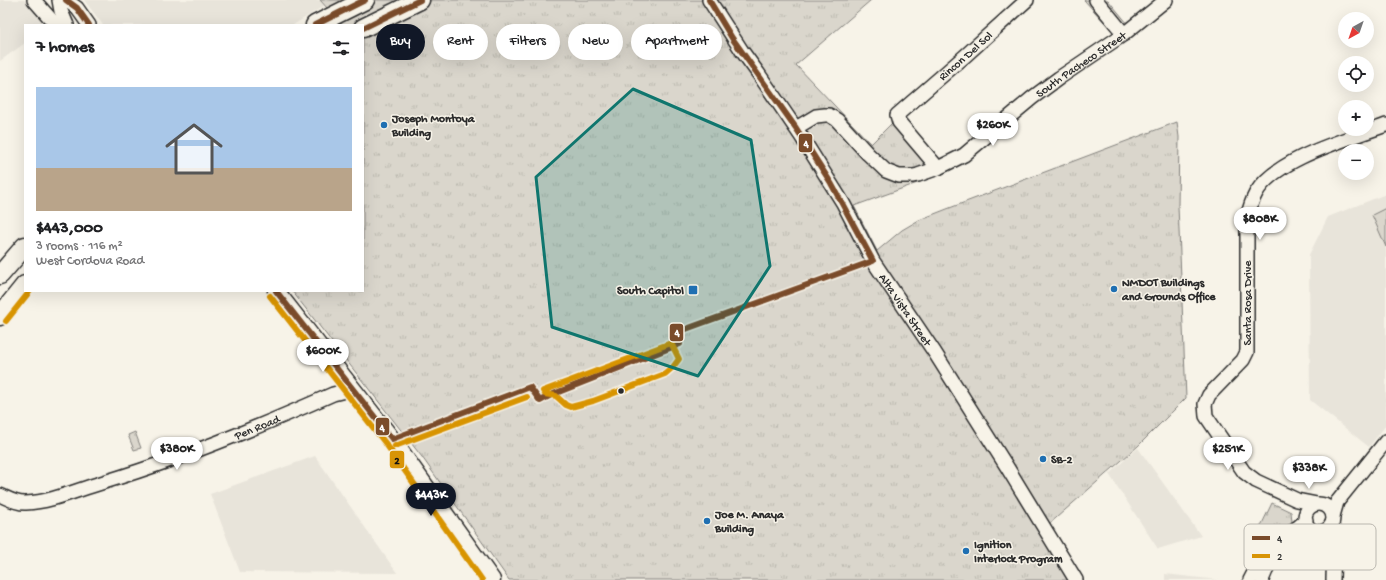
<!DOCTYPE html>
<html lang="en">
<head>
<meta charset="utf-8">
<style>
	:root { --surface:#fff; --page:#f2f2f2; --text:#202124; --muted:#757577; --accent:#111827 }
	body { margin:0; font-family:"Gochi Hand",sans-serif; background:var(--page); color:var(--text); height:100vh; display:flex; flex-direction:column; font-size:15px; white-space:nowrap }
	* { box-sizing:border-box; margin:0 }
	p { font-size:13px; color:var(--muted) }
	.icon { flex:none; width:22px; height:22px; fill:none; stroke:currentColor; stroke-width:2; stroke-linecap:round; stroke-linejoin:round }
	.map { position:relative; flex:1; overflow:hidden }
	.drawer { position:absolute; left:24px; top:24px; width:340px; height:268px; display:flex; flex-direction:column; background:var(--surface); border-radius:0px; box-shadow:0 4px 16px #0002 }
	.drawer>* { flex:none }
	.hud { position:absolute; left:376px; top:24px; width:380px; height:36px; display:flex; gap:8px }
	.needle { width:26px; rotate:220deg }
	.buttons { position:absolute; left:1338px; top:12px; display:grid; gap:8px }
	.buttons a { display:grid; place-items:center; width:36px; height:36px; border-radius:50%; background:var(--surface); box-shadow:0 4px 16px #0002; font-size:20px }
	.price { position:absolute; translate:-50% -34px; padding:0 9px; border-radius:14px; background:#fff; color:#222; font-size:13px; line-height:26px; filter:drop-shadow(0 1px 2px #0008) }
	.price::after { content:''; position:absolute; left:50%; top:24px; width:12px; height:9px; margin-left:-6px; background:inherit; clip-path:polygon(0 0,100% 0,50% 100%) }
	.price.active { background:var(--accent); color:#fff }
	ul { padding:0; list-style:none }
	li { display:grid; align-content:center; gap:8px; height:212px; padding:0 12px }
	li span { display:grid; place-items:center; height:124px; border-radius:0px; color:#555 }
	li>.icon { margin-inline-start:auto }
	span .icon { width:72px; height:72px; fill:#fffc; stroke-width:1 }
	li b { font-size:17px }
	h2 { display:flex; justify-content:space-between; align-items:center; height:48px; padding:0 12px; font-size:17px }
	.pill { padding:0 14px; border-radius:18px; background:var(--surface); box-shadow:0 4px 16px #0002; font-size:14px; line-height:36px }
	.pill.active { background:var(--accent); color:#fff }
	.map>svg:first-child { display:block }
</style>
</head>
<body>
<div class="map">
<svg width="1386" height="580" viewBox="0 0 1386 580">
	<defs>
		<pattern id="park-tufts" width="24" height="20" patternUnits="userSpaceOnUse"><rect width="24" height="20" fill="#dad6cc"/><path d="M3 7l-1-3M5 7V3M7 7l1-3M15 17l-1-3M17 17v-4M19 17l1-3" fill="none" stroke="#bbb8af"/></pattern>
	</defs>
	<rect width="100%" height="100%" fill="#f7f3e8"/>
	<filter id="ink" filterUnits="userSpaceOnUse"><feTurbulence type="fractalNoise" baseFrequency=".025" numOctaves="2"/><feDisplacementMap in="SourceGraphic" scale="8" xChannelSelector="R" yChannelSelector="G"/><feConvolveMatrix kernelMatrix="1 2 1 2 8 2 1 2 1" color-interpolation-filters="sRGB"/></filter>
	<g filter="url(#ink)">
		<g fill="#e8e4da">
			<path d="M 0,0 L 25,0 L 48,25 L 25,25 L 25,43 L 0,61 Z"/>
			<path d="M 84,0 L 320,0 L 324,6 L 293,25 L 103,25 Z"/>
			<path d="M 1386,194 L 1386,425 L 1369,447 L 1310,400 L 1309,255 L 1328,217 Z"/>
			<path d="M 1138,448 L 1201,536 L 1158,549 L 1109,474 Z"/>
			<path d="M 315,456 L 397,573 L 240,572 L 210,494 Z"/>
			<path d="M 1165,574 L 1218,580 L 1219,580 L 1165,580 Z"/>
		</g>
		<path fill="#dad6cc" stroke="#82807c" d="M 1386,208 L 1386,247 L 1372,215 Z"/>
		<g fill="url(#park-tufts)" stroke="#82807c">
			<path d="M 320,0 L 404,0 L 412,10 L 432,0 L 871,0 L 796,65 L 871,144 L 894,121 L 942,174 L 854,206 L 877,251 L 902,230 L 919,220 L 947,209 L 1177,122 L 1179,137 L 1178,206 L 1186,398 L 1138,446 L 1040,532 L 1069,580 L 509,580 L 422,457 L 292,291 L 363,291 L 363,25 L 342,25 Z"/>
			<path d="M 1084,0 L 1108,0 L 1128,24 L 1115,34 Z"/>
			<path d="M 135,432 L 141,448 L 134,450 L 128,435 Z"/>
			<path d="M 1272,503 L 1291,512 L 1292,521 L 1252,560 L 1246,557 Z"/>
		</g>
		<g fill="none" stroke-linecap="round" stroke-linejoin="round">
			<defs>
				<g id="minor">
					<path d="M 34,0 L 56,25"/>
					<path d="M 59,0 L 61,11 L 67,25"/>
					<path d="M 66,0 L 77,8 L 89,25"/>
					<path id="s1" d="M 709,0 L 742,51 L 758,73 L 801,136 L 843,203 L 873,261 L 935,353 L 1007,467 L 1076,580"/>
					<path d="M 1096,0 L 1124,34"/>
					<path id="s2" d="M 796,128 L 816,116 L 825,115 L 829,115 L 837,120 L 868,154 L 886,171 L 899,176 L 913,176 L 918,175 L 938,168 L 964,155 L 1032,98 L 1059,78 L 1124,34 L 1166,0"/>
					<path id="s3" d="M 938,168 L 899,122 L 897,115 L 965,56 L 1027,0"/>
					<path id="s4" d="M 0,495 C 7,498 17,504 26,503 C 51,502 77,490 101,483 C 181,459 257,428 333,394 L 353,389"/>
					<path d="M 1317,504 L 1297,500 L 1256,481 L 1244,472 L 1206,416 L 1205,404 L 1209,395 L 1243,360 L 1247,352 L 1247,219 C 1249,210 1251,202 1256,193 C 1276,158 1349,139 1386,125"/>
					<circle cx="1319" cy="518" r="14"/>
					<path d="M 1333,516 L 1337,502 L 1386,441"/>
					<path d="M 1332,523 L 1334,541 L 1333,580"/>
					<path d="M 1250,580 C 1262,554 1285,539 1306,520"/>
					<path d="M 1262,580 C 1271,554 1291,541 1315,531"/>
				</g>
				<path id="major" d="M 276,291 L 392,439 L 492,580"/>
				<g id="highway">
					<path d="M 315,25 L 365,0"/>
					<path d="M 363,28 L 420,0"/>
					<path d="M 0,275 L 25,246"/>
					<path d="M 0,316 L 25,285"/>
				</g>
			</defs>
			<use href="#minor" stroke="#2b2b2b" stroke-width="16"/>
			<use href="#major" stroke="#2b2b2b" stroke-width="19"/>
			<use href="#highway" stroke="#2b2b2b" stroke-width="21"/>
			<use href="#minor" stroke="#f7f3e8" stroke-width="13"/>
			<use href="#major" stroke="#f7f3e8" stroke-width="16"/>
			<use href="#highway" stroke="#f7f3e8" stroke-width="18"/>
			<defs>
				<g id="bus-1">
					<path d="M 66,0 L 77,8 L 89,25"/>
					<path d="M 315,25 L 365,0"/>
					<path d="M 363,28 L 420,0"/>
					<path d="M 276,291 L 392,439 L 530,387 L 540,401 L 551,395 L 680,344 L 675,333 L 873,261 L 831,183 L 796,128 L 732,38 L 709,0"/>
				</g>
				<g id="bus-2">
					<path d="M 270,296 L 386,444 L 482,580"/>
					<path d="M 6,321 L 30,291"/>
					<path d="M 671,343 L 679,359 L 673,367 L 665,374 L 593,401 L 571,407 L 566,405 L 556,396 L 545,394 L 543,391 Z"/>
					<path d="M 395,446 L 527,397"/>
				</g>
			</defs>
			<use href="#bus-1" stroke="#f7f3e8" stroke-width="9"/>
			<use href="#bus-2" stroke="#f7f3e8" stroke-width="9"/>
			<use href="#bus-1" stroke="#7a4b2a" stroke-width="6"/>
			<use href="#bus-2" stroke="#d89406" stroke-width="6"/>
		</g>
	</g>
	<path fill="#0f766e" fill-opacity="0.2" stroke="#0f766e" stroke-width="3" stroke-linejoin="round" d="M 633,89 L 751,140 L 770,266 L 698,376 L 552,327 L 536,177 Z"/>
	<g fill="#1f6fb2" stroke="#f7f3e8" stroke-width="1.5">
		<circle cx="384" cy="125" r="4"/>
		<circle cx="1114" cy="289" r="4"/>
		<rect x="688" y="285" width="10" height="10" rx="2"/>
		<circle cx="1043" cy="459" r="4"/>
		<circle cx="707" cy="521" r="4"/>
		<circle cx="966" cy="551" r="4"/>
	</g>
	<circle fill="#2b2b2b" stroke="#f7f3e8" stroke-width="1.5" cx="621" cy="391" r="3.5"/>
	<g text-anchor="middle" stroke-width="3" stroke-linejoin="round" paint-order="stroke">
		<g font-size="12" fill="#2b2b2b" stroke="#f7f3e8">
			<text dy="4" stroke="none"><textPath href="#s3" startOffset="158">Rincon Del Sol</textPath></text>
			<text dy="4" stroke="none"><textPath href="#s2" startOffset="348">South Pacheco Street</textPath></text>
			<text transform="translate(1247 303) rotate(-90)" y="4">Santa Rosa Drive</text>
			<text dy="4" stroke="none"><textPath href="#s1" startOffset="367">Alta Vista Street</textPath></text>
			<text dy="4" stroke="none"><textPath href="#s4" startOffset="271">Pen Road</textPath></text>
		</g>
		<g font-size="12" font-weight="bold" fill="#2b2b2b" stroke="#f7f3e8" text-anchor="start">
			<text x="392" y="122">Joseph Montoya<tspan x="392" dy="14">Building</tspan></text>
			<text x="1122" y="286">NMDOT Buildings<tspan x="1122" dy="14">and Grounds Office</tspan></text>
			<text x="684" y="294" text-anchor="end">South Capitol</text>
			<text x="1051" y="463">SB-2</text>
			<text x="715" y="518">Joe M. Anaya<tspan x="715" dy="14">Building</tspan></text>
			<text x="974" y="548">Ignition<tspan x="974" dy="14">Interlock Program</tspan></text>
		</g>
	</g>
	<rect x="1244" y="524" width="132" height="46" rx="6" fill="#f7f3e8" stroke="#bab7af" stroke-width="1"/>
	<rect x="1252" y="536" width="18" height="4" fill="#7a4b2a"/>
	<rect x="1252" y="554" width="18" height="4" fill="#d89406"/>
	<g font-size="11" fill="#2b2b2b">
		<text x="1277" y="542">4</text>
		<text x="1277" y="560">2</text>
	</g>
	<g stroke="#f7f3e8" stroke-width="1.5">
		<rect x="798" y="133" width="15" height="20" rx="4" fill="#7a4b2a"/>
		<rect x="669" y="323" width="15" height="19" rx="4" fill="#7a4b2a"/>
		<rect x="375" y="417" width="15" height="19" rx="4" fill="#7a4b2a"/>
		<rect x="389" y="450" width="16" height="19" rx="4" fill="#d89406"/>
	</g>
	<g font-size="11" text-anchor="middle" font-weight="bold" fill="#fff">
		<text x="806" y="147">4</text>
		<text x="677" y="336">4</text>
		<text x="382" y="431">4</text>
	</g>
	<g font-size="11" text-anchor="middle" font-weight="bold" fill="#111">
		<text x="397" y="464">2</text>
	</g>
</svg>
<div class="buttons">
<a><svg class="needle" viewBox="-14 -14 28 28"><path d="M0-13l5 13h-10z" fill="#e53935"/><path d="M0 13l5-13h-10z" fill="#757577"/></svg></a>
<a><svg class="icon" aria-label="locate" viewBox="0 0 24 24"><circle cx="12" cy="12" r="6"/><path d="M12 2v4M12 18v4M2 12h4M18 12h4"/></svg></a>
<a>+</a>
<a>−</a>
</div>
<b class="price" style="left:993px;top:147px">$260K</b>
<b class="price" style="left:1260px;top:241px">$808K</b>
<b class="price" style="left:323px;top:373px">$600K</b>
<b class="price" style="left:177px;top:471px">$380K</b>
<b class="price" style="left:1228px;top:471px">$251K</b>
<b class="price" style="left:1309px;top:490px">$338K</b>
<b class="price active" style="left:431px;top:517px">$443K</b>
<div class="hud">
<a class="pill active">Buy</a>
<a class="pill">Rent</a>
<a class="pill">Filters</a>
<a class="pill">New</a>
<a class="pill">Apartment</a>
</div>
<section class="drawer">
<h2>7 homes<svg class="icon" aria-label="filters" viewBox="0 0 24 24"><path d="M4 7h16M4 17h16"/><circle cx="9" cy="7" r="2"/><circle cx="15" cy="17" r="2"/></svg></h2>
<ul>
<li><span style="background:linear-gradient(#a9c7e8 65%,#b9a48a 0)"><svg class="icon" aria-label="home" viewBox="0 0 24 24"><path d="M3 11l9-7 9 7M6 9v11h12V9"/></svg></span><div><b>$443,000</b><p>3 rooms · 116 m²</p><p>West Cordova Road</p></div></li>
</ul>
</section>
</div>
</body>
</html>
